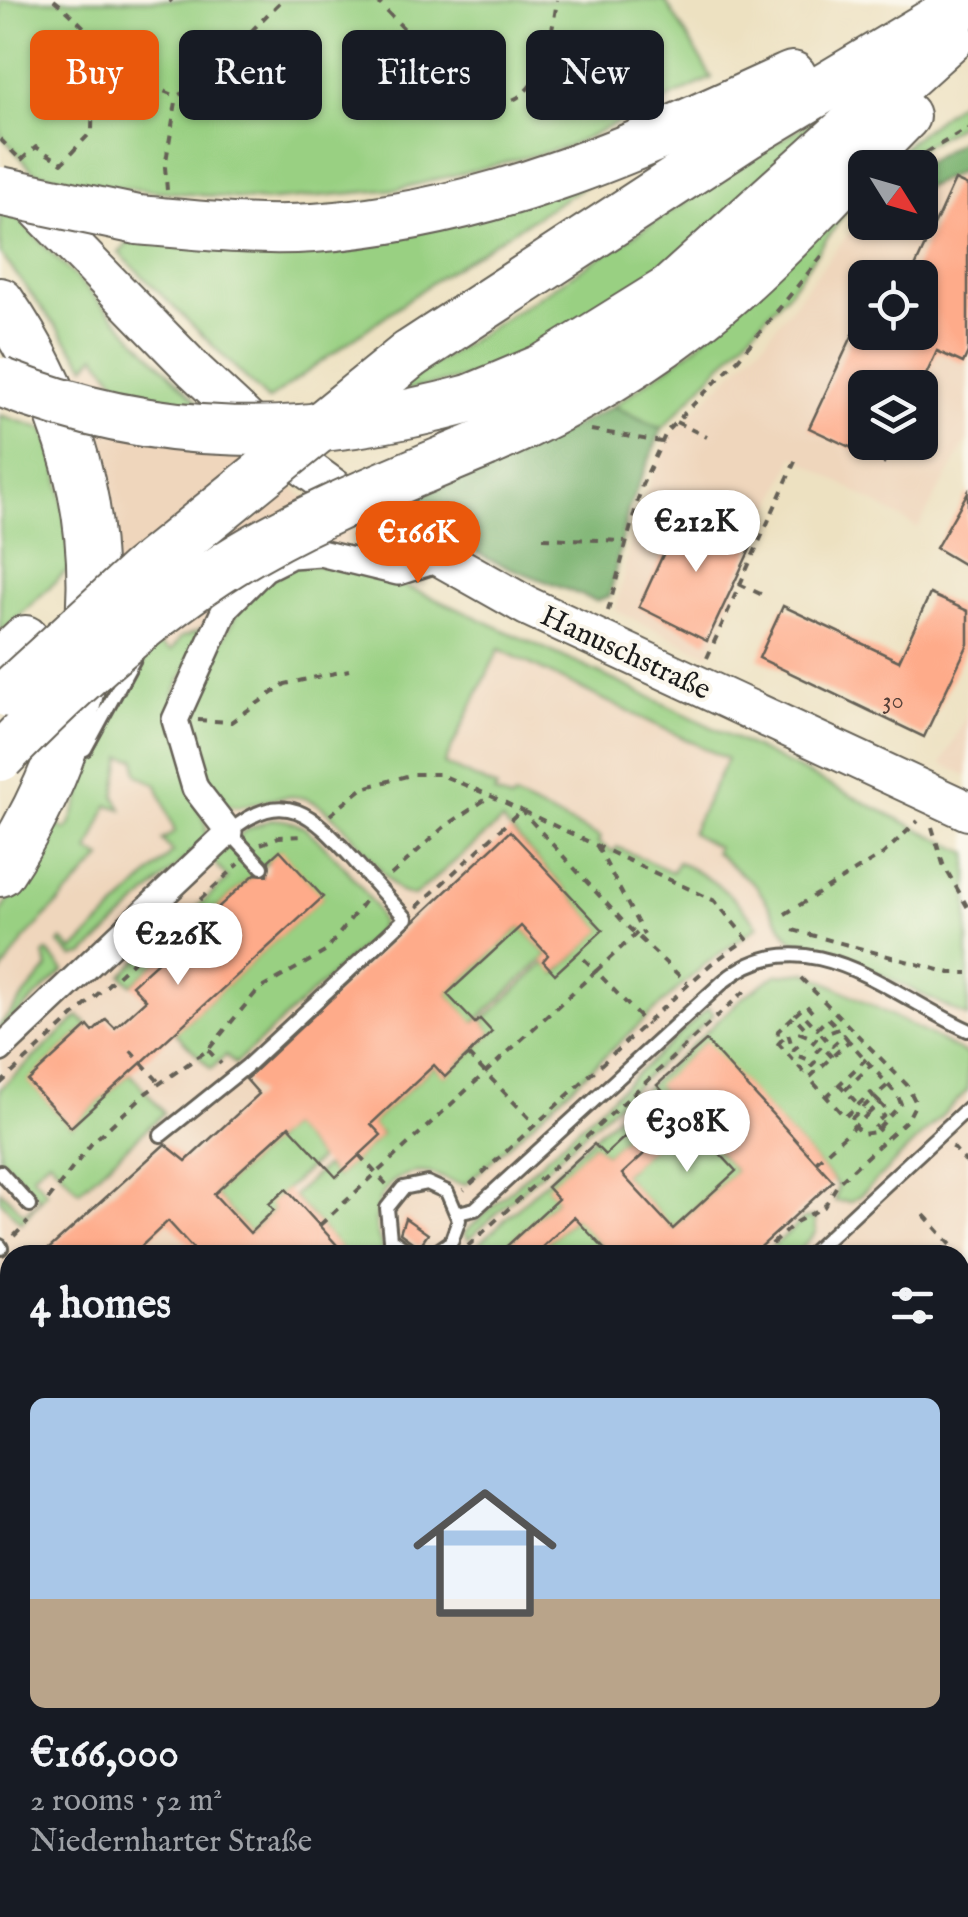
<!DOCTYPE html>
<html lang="en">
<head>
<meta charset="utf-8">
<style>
	:root { --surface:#171b24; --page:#242831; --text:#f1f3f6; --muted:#9ea1a6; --line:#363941; --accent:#ea580c }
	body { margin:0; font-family:"IM FELL English",serif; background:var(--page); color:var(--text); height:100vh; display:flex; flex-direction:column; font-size:38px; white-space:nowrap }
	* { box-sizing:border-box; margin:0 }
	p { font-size:32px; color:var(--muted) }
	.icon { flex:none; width:55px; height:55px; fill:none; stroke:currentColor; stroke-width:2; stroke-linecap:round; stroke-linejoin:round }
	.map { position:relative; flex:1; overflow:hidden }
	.sheet { position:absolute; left:0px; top:1245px; width:970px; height:672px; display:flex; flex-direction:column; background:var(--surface); border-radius:30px 30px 0 0; box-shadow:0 2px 8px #0004 }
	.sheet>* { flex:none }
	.hud { position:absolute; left:30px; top:30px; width:910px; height:90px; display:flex; gap:20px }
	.needle { width:65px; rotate:127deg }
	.fabs { position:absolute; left:848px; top:150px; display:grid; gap:20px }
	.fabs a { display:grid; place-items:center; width:90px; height:90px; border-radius:15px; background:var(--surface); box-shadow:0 2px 8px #0004; font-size:50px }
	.price { position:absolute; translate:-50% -85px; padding:0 22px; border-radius:35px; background:#fff; color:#222; font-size:32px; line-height:65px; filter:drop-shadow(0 2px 5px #0008) }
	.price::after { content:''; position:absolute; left:50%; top:60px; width:30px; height:22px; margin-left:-15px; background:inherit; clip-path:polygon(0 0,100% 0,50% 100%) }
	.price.current { background:var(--accent); color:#fff }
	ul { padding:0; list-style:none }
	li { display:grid; align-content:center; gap:20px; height:530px; padding:0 30px }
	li+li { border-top:2px solid var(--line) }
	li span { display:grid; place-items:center; height:310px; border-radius:15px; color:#555 }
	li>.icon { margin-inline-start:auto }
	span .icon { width:180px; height:180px; fill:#fffc; stroke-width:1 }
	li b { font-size:42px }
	h2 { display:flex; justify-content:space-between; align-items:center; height:120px; padding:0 30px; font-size:42px }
	.chip { padding:0 35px; border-radius:15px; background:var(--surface); box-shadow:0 2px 8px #0004; font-size:35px; line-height:90px }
	.chip.current { background:var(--accent); color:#fff }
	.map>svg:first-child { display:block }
</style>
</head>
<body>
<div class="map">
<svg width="968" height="1917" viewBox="0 0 968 1917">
	<rect width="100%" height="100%" fill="#fbf7ec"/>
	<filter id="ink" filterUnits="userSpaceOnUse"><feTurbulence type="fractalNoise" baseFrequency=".01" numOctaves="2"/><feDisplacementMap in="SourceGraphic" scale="20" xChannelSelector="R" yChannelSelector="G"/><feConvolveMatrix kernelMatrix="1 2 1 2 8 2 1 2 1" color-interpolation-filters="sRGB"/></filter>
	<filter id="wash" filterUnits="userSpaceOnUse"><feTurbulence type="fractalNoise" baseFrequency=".0048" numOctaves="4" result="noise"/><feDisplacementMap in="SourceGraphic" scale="40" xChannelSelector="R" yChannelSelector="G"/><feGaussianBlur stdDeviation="2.25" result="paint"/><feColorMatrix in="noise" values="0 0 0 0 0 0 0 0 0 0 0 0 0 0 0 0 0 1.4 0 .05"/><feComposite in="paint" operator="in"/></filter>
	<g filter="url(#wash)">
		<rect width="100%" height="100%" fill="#ede1c1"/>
		<g fill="#efd6bc" fill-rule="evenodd">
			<path d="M 968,168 L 968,439 L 918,528 L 794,456 L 709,655 L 616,611 L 633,526 L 667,438 L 765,340 L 848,234 L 866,223 L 920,222 L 920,190 ZM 865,278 L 920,278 L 920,332 L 865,332 ZM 865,388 L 920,388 L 920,442 L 865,442 Z"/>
			<path d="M 96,354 L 128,397 L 238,447 L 353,532 L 335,565 L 416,591 L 579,664 L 968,853 L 968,1548 L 960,1555 L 960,1255 L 10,1255 L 10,1908 L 674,1908 L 678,1917 L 0,1917 L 0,975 L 69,875 L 170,652 L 111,606 L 109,518 L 97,454 L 70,374 Z"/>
			<path d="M 968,712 L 968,776 L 942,764 Z"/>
		</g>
		<path fill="#cdc2b9" d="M 770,1908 L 876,1908 L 866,1917 L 779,1917 Z"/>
		<g fill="#99d082" stroke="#5a764f" stroke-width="2.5">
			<path d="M 0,0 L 665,0 L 712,78 L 567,147 L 399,189 L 265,201 L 91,185 L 34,172 L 0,134 Z"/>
			<path d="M 864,87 C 761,179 661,289 536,352 C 492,374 438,385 389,393 Z"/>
			<path d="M 968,95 L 968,120 L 888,167 L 909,142 Z"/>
			<path d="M 613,168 L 438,278 L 268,400 L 119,253 L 135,236 Z"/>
			<path d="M 865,185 L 791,289 L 662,429 L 613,406 L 693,349 Z"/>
			<path d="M 0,207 L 10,210 L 203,408 L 128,397 L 96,355 L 86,366 L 0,253 Z"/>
			<path d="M 0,415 L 44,429 L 56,460 L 73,565 L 0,634 Z"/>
			<path d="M 298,564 C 379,565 455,609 528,641 C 677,707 821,782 968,853 L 968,1017 L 837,953 L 790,939 L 757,887 L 715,852 L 717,847 L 691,833 L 727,759 L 499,649 L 444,764 L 497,788 L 494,793 L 511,801 L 514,797 L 600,837 L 598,843 L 614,852 L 617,847 L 672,872 L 678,862 C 712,878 735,896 758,926 L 703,966 L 466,1184 C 451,1185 443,1175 428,1173 C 385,1167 363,1214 383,1248 L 379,1255 L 346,1255 L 293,1196 L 325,1166 L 336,1177 L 381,1135 L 371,1124 L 434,1065 L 445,1076 L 492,1033 L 482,1021 L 545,963 L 556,974 L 602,930 L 502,821 L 414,896 L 400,892 C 374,867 340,810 307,799 C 275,788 244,818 216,801 L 190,739 L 188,714 L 198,685 L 249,591 Z"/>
			<path d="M 205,628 L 174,694 L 199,810 L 206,823 L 206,839 L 84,955 L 73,957 L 59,944 L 62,940 L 73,951 L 173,852 L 162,840 L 175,832 L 157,785 L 137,774 L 136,759 L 122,757 L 115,796 L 122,809 L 108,805 L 89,851 L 102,858 L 26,937 L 0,975 L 0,914 L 55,824 L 66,830 L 70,825 L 106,725 L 154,642 L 171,651 L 181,637 Z"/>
			<path d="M 273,819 C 284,820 294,821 303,827 C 323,841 381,903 381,925 L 374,936 L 235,1064 L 226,1055 L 211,1069 L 175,1032 L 322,897 L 280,851 L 132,985 L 122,975 L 228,879 L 213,861 L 245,830 Z"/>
			<path d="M 521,926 L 548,955 L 474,1023 L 447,994 Z"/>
			<path d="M 47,951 L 64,971 L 0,1031 L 0,1025 L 48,968 L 44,955 Z"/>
			<path d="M 807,972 L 968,1055 L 968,1090 L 860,1196 L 850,1202 L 835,1201 L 838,1186 L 705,1042 L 658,1085 L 668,1097 L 605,1155 L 594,1144 L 548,1187 L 558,1199 L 497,1255 L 484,1246 L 467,1255 L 742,998 L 776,975 Z"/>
			<path d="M 708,1008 L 714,1014 L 469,1239 L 464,1233 Z"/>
			<path d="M 79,1016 L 88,1026 L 29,1081 L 71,1127 L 130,1073 L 164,1113 L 79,1191 L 49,1159 L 32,1175 L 47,1192 L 21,1223 L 0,1200 L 0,1190 L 24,1214 L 40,1199 L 0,1157 L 0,1089 Z"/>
			<path d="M 685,1116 L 736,1171 L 673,1229 L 622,1174 Z"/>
			<path d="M 289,1126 L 319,1159 L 270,1204 L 274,1210 L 250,1233 L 214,1194 Z"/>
			<path d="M 575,1217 L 609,1255 L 534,1255 Z"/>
			<path d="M 815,1217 L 816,1232 L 795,1255 L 763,1255 L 804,1219 Z"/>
			<path d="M 968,1301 L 968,1454 L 960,1462 L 960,1308 Z"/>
			<path d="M 968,1667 L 968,1808 L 960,1817 L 960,1675 Z"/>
			<path d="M 61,1908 L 255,1908 L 253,1917 L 50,1917 Z"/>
			<path d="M 688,1908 L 770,1908 L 779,1917 L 679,1917 Z"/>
		</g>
		<g fill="#7ab270" stroke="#4b6746" stroke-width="2.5">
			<path d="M 968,136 L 968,168 L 920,190 L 918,167 Z"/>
			<path d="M 613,406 L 662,429 L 628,510 L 610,596 L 596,601 L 490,560 L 398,504 L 517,456 Z"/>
			<path d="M 968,1548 L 968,1667 L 960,1675 L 960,1555 Z"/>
			<path d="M 500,1908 L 688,1908 L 679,1917 L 509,1917 Z"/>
		</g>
		<g id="blocks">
			<g fill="#feab8a" fill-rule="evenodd">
				<path d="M 955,180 L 968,186 L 968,352 L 963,363 L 937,351 L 920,388 L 865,388 L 865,442 L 894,442 L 884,463 L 809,428 L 854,332 L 920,332 L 920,278 L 910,278 Z"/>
				<path d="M 968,492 L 968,567 L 936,548 Z"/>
				<path d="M 684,509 L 753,543 L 707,641 L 639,607 Z"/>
				<path d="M 930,594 L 968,611 L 968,644 L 924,737 L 759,658 L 783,606 L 899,661 Z"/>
				<path d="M 510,831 L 603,930 L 555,974 L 543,961 L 548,955 L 521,926 L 447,994 L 475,1023 L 480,1019 L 492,1032 L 445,1077 L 434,1065 L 371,1124 L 381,1135 L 336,1177 L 289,1126 L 214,1194 L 250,1233 L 274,1210 L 269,1204 L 286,1189 L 346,1255 L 199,1255 L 168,1221 L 132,1255 L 42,1255 L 165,1144 L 186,1161 L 259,1094 L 246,1079 Z"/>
				<path d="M 280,850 L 323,897 L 71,1127 L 28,1081 L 88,1026 L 93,1032 L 106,1019 L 115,1028 L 146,1000 L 132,985 L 255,874 L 268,875 L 269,860 Z"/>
				<path d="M 706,1041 L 833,1181 L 752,1255 L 610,1255 L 574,1217 L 534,1255 L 497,1255 L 558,1199 L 547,1187 L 594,1144 L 605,1155 L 668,1097 L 657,1085 ZM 685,1116 L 736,1171 L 673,1229 L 622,1174 Z"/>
				<path d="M 405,1218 L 428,1234 L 419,1247 L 400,1233 Z"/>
			</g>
		</g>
	</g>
	<g filter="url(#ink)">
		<use href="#blocks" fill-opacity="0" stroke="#656156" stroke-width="2.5"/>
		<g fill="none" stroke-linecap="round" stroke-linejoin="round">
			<defs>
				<g id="lane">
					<path d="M 85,749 L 135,657"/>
					<path d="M 161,1135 L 247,1066 L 406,918 C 388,898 370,879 353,859 C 313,815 285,785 229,832 L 262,867"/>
					<path d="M 0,1172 L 30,1205"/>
					<path d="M 458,1213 L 475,1209 L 724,981 C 805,914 889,994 968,1030"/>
					<path d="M 0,1246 L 1,1248"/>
					<path d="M 413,1255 L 390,1239 L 387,1208 L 403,1188 L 427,1183 L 447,1192 L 459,1220 L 451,1242 L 432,1255"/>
					<path d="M 810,1255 L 968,1108"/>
					<path d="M 960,1486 L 968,1478"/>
					<path d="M 0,1545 L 10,1535"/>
				</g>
				<g id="street">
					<path d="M 0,1049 L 229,832 L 195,788 L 175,720 L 226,607 L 265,568 L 291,555 L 320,553 L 398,572 L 439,559"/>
					<path d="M 960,1847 L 968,1838"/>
					<path d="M 896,1917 L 904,1908"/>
				</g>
				<path id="secondary" d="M 19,190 L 195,371 L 273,444 L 387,527 L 527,606 L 968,811"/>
				<g id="highway">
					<path d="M 138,220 C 196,225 255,232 314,228 C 494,214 631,150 792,76"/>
					<path d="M 0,302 C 124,482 120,690 0,872"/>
					<path d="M 409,355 L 746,135 L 968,2"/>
					<path d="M 470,399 L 546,367 L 670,290 L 950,37"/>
					<path d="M 486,443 C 568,407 645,362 714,305 C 783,248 842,179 905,116"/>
					<path d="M 0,664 L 25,640"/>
				</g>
			</defs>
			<use href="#lane" stroke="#656156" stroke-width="18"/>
			<use href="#street" stroke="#656156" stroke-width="30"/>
			<use href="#secondary" stroke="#656156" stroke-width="42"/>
			<use href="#highway" stroke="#656156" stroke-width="52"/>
			<g stroke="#656156" stroke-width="4" stroke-dasharray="8 8" stroke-linecap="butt">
				<path d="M 54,0 C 94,32 128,81 177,96 C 212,79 251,28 283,0"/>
				<path d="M 170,0 L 172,2"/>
				<path d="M 376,0 C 396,21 468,96 493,101 C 540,112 553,30 557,0"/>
				<path d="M 0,139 L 21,160"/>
				<path d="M 21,160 L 36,147 L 62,163 L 92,131 L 93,89 L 111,50"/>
				<path d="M 912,161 L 968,128"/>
				<path d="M 167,190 L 165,167 L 177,96"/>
				<path d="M 676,422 L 707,437"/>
				<path d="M 591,430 L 661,442"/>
				<path d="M 543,538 L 625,541"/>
				<path d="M 739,584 L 767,597"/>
				<path d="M 608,611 L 642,485 L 667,431 L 739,358 L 826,251"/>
				<path d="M 707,658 L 797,457"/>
				<path d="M 198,720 L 231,722 L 285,684 L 349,670"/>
				<path d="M 330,815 L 363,788 L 414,774 L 439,774 L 491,796 L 521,810 L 628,927 L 687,983"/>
				<path d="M 932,827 L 943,864 L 968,908"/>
				<path d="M 261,844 L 279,837 L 305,836"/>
				<path d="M 597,846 L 644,935"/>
				<path d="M 391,875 L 443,828 L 489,797"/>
				<path d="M 417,907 L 521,810 L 715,901 L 747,939 L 711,964 L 464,1190"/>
				<path d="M 785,914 L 883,854 L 918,821"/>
				<path d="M 793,930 L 950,973 L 968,973"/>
				<path d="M 637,933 L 596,971 L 647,1025"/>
				<path d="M 793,1017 L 778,1031 L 777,1042 L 809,1078"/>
				<path d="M 778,1044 L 788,1033 L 793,1050 L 799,1045 L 805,1050"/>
				<path d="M 208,1050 L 221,1064"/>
				<path d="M 131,1051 L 158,1081"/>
				<path d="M 468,1055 L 535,1124"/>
				<path d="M 799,1056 L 815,1062 L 804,1073"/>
				<path d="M 832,1057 L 822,1046 L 817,1051 L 811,1045 L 816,1039 L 800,1033 L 805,1028 L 794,1016 L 806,1005 L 812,1012 L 806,1017 L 817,1029 L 828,1018 L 839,1029 L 822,1035 L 832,1046 L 844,1035 L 848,1040"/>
				<path d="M 0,1084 L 239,864"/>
				<path d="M 839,1084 L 858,1104"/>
				<path d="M 845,1090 L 871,1065"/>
				<path d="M 826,1097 L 866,1059"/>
				<path d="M 880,1103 L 874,1097 L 849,1121 L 862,1134 L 875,1132 L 901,1104 L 898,1096 L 849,1041 L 809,1078 L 845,1117 L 871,1093 L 874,1097 L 888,1085"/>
				<path d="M 868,1114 L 880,1103 L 888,1112 L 874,1125 L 887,1138"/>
				<path d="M 952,1146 L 968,1164"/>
				<path d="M 359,1155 L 387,1185"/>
				<path d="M 48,1200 L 92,1143 L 146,1093 L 208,1050 L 258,990 L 325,952 L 367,898"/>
				<path d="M 924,1215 L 962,1257"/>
				<path d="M 320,1225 L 596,971 L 578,953"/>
				<path d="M 14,1236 L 28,1222"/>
				<path d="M 468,1246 L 748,988"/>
				<path d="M 760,1255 L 796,1222 L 824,1207 L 839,1182 L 908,1119 L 916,1103 L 907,1085 L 796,973"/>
				<path d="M 960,1302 L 968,1295"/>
				<path d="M 960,1419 L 968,1428"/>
				<path d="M 960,1432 L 968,1425"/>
				<path d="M 0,1649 L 10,1640"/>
				<path d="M 0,1766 L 10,1760"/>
				<path d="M 262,1917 L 265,1908"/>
				<path d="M 519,1917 L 525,1908"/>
			</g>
			<use href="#lane" stroke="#fff" stroke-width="12"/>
			<use href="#street" stroke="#fff" stroke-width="25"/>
			<use href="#secondary" stroke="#fff" stroke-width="38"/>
			<use href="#highway" stroke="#fff" stroke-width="48"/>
			<defs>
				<g id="highway-bridge">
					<path d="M 0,191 L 138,220"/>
					<path d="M 0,382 C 159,445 307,443 470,399"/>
					<path d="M 9,693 L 140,573 L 409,355"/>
					<path d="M 0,757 C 69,686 145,617 229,564 C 309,514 399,480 486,443"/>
				</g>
			</defs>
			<use href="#highway-bridge" stroke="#656156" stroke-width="52" stroke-linecap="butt"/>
			<path stroke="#656156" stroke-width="4" stroke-dasharray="8 8" stroke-linecap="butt" d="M 816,1162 L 868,1114"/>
			<use href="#highway-bridge" stroke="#fff" stroke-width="48"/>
		</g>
	</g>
	<g text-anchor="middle" stroke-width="8" stroke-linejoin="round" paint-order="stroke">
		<g font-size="25" fill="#544038">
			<text x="893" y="708">30</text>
		</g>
		<g font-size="30" fill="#1c1c1c" stroke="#fbf7ec">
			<text transform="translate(626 652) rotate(25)" y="10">Hanuschstraße</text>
		</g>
	</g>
</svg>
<div class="fabs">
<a><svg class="needle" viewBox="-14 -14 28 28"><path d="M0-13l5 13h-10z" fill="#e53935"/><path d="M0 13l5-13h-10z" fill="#9ea1a6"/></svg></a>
<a><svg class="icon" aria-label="locate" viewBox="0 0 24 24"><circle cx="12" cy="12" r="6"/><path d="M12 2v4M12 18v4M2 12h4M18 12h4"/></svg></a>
<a><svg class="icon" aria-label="layers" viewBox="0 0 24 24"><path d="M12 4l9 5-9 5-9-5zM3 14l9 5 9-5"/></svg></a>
</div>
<b class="price" style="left:696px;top:575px">€212K</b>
<b class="price current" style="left:418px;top:586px">€166K</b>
<b class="price" style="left:178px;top:988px">€226K</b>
<b class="price" style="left:687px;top:1175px">€308K</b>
<div class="hud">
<a class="chip current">Buy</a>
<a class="chip">Rent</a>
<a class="chip">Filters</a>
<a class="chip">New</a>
</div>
<section class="sheet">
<h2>4 homes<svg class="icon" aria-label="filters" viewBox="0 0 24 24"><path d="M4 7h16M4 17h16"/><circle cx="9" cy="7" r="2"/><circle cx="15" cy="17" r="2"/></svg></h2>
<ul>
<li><span style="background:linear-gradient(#a9c7e8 65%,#b9a48a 0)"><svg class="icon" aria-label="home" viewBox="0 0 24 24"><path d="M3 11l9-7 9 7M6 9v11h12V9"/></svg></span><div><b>€166,000</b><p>2 rooms · 52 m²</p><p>Niedernharter Straße</p></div></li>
</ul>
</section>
</div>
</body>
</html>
